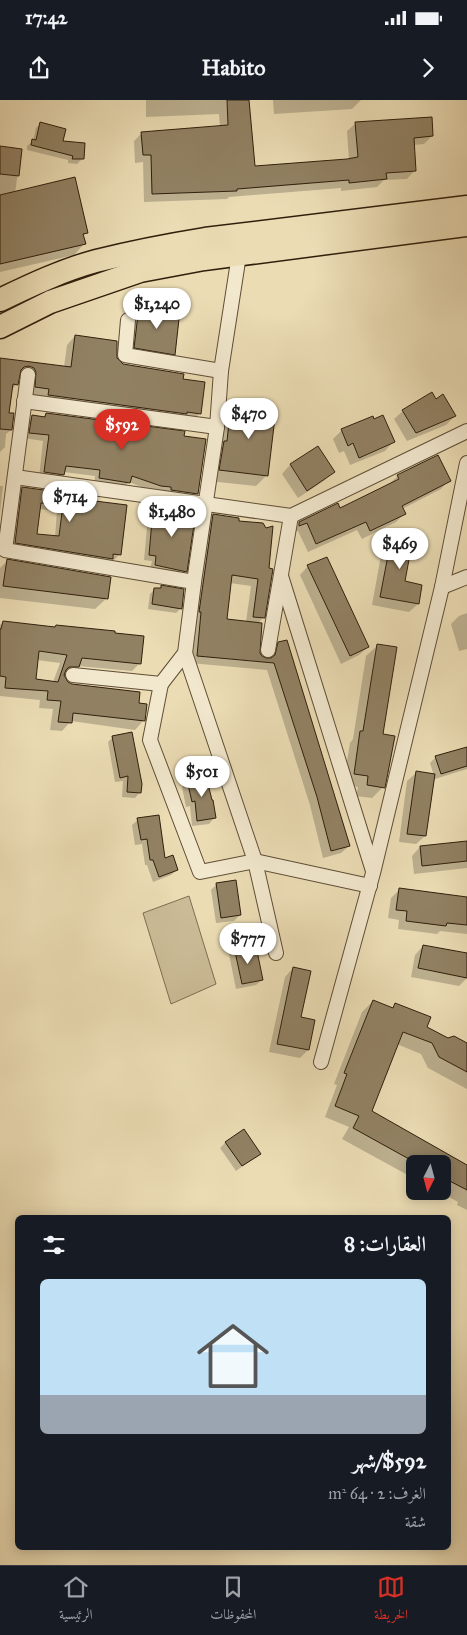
<!DOCTYPE html>
<html lang="ar">
<head>
<meta charset="utf-8">
<style>
	:root { --surface:#171b24; --page:#20242c; --text:#f1f3f6; --muted:#9ea1a6; --line:#363941; --accent:#d93025 }
	body { margin:0; font-family:"IM FELL Great Primer",Amiri,serif; background:var(--page); color:var(--text); direction:rtl; height:100vh; display:flex; flex-direction:column; font-size:19px; white-space:nowrap }
	* { box-sizing:border-box; margin:0 }
	p { font-size:16px; color:var(--muted) }
	.icon { flex:none; width:28px; height:28px; fill:none; stroke:currentColor; stroke-width:2; stroke-linecap:round; stroke-linejoin:round }
	.map { position:relative; flex:1; overflow:hidden; direction:ltr }
	.panel { position:absolute; left:15px; top:1115px; width:436px; height:335px; display:flex; flex-direction:column; background:var(--surface); border-radius:8px; box-shadow:0 2px 12px #0003; direction:rtl }
	.panel>* { flex:none }
	.needle { width:32px; rotate:186deg }
	.buttons { position:absolute; left:406px; top:1055px; display:grid; gap:10px }
	.buttons a { display:grid; place-items:center; width:45px; height:45px; border-radius:8px; background:var(--surface); box-shadow:0 2px 12px #0003; font-size:25px }
	.price { position:absolute; translate:-50% -42px; padding:0 11px; border-radius:18px; background:#fff; color:#222; font-size:16px; line-height:32px; filter:drop-shadow(0 1px 2px #0008) }
	.price::after { content:''; position:absolute; left:50%; top:30px; width:15px; height:11px; margin-left:-8px; background:inherit; clip-path:polygon(0 0,100% 0,50% 100%) }
	.price.active { background:var(--accent); color:#fff }
	ul { padding:0; list-style:none }
	li { display:grid; align-content:center; gap:10px; height:265px; padding:0 25px }
	li+li { border-top:1px solid var(--line) }
	li span { display:grid; place-items:center; height:155px; border-radius:8px; color:#555 }
	li>.icon { margin-inline-start:auto }
	span .icon { width:90px; height:90px; fill:#fffc; stroke-width:1 }
	li b { font-size:21px }
	h2 { display:flex; justify-content:space-between; align-items:center; height:60px; padding:0 25px; font-size:21px }
	.status { display:flex; justify-content:space-between; align-items:center; height:35px; padding:0 25px; background:var(--surface); direction:ltr }
	.status svg { height:14px; fill:currentColor }
	header { display:flex; justify-content:space-between; align-items:center; height:65px; padding:0 25px; background:var(--surface); font-size:22px; font-weight:800 }
	.tab-bar { display:flex; justify-content:space-around; align-items:center; height:70px; border-top:1px solid var(--line); background:var(--surface); font-size:14px; color:var(--muted) }
	.tab-bar a { display:grid; justify-items:center; gap:2px }
	.tab-bar .active { color:var(--accent) }
	.map>svg:first-child { display:block }
</style>
</head>
<body>
<div class="status"><b>17:42</b><svg viewBox="0 0 49 12"><path d="M0 12V9h3v3zM5 12V6h3v6zM10 12V3h3v9zM15 12V0h3v12zM26 1h20v11H26zM47 4h2v5h-2z"/></svg></div>
<header><svg class="icon" aria-label="forward" viewBox="0 0 24 24"><path d="M9 5l7 7-7 7"/></svg>Habito<svg class="icon" aria-label="share" viewBox="0 0 24 24"><path d="M12 15V3M7 8l5-5 5 5M5 13v7h14v-7"/></svg></header>
<div class="map">
<svg width="467" height="1465" viewBox="0 0 467 1465">
	<rect width="100%" height="100%" fill="#ebdcb4"/>
	<filter id="stains"><feTurbulence type="fractalNoise" baseFrequency=".004" numOctaves="4"/><feColorMatrix values="0 0 0 0 .2 0 0 0 0 .09 0 0 0 0 .02 0 0 0 .5 -.17"/></filter>
	<radialGradient id="worn" r=".72"><stop offset=".6" stop-color="#630" stop-opacity="0"/><stop offset="1" stop-color="#630" stop-opacity=".3"/></radialGradient>
	<path fill="#cbbc97" stroke="#7e6e52" d="M 189,796 L 216,884 L 171,904 L 143,813 Z"/>
	<g fill="#0003" fill-rule="evenodd">
		<path d="M 146,0 L 248,0 L 254,67 L 349,60 L 347,31 L 356,23 L 432,36 L 424,44 L 413,45 L 415,70 L 407,79 L 384,80 L 377,87 L 341,91 L 341,88 L 229,97 L 227,99 L 144,102 L 143,62 L 135,63 L 134,41 L 142,33 L 220,27 L 219,14 L 146,17 Z"/>
		<path d="M 273,0 L 361,0 L 352,9 L 274,14 Z"/>
		<path d="M 41,23 L 82,59 L 77,64 L 68,63 L 68,60 L 27,50 L 27,46 L 33,41 L 36,28 Z"/>
		<path d="M 0,48 L 21,50 L 15,93 L 87,132 L 82,137 L 84,144 L 74,155 L 0,172 Z"/>
		<path d="M 140,207 L 174,254 L 166,263 L 126,256 L 131,216 Z"/>
		<path d="M 75,236 L 116,259 L 123,265 L 182,280 L 200,313 L 191,322 L 27,296 L 25,277 L 18,275 L 17,284 L 11,290 L 8,314 L 11,330 L 6,334 L 5,347 L 0,352 L 0,260 L 64,267 L 67,245 Z"/>
		<path d="M 436,300 L 455,316 L 446,325 L 407,341 L 394,319 L 403,311 Z"/>
		<path d="M 232,305 L 267,375 L 256,386 L 209,381 L 221,316 Z"/>
		<path d="M 46,314 L 183,337 L 197,393 L 191,400 L 154,392 L 129,382 L 123,388 L 94,384 L 95,376 L 64,372 L 63,375 L 57,381 L 39,378 L 43,341 L 24,338 L 26,323 L 32,317 L 42,318 Z"/>
		<path d="M 372,317 L 373,321 L 393,342 L 385,351 L 350,365 L 344,351 L 339,353 L 333,339 L 341,331 Z"/>
		<path d="M 317,348 L 333,372 L 325,380 L 298,398 L 282,374 L 290,365 Z"/>
		<path d="M 398,376 L 449,380 L 441,389 L 402,409 L 404,414 L 396,422 L 362,439 L 357,430 L 308,452 L 298,431 L 291,432 L 300,423 L 340,409 L 389,384 Z"/>
		<path d="M 0,386 L 3,386 L 0,414 Z"/>
		<path d="M 23,389 L 85,401 L 120,454 L 114,460 L 111,460 L 106,465 L 10,448 L 17,394 ZM 39,409 L 57,411 L 55,437 L 35,435 Z"/>
		<path d="M 170,409 L 185,471 L 180,477 L 150,470 L 152,461 L 144,460 L 148,416 L 154,411 L 167,412 Z"/>
		<path d="M 213,415 L 238,422 L 262,424 L 263,518 L 258,523 L 258,553 L 261,557 L 269,560 L 271,552 L 279,544 L 349,746 L 341,753 L 323,758 L 310,705 L 267,570 L 190,563 L 206,423 ZM 230,483 L 251,486 L 246,522 L 226,520 Z"/>
		<path d="M 393,430 L 404,482 L 420,493 L 418,504 L 409,512 L 372,505 L 384,439 Z"/>
		<path d="M 7,461 L 107,498 L 95,509 L 0,498 L 0,468 Z"/>
		<path d="M 308,466 L 368,547 L 359,555 L 341,564 L 300,475 Z"/>
		<path d="M 161,487 L 181,508 L 176,513 L 148,509 L 150,494 L 155,489 L 159,489 Z"/>
		<path d="M 467,513 L 467,549 L 459,551 L 451,524 L 459,516 Z"/>
		<path d="M 3,522 L 140,563 L 132,571 L 78,566 L 69,575 L 63,575 L 67,583 L 145,605 L 143,621 L 135,630 L 71,621 L 62,631 L 50,630 L 53,609 L 39,608 L 40,600 L 0,596 L 0,525 ZM 37,560 L 60,563 L 53,582 L 35,580 Z"/>
		<path d="M 378,545 L 383,687 L 372,698 L 356,696 L 358,687 L 343,685 L 350,643 L 353,639 L 366,556 Z"/>
		<path d="M 113,637 L 140,692 L 135,698 L 122,697 L 123,681 L 115,682 L 108,642 Z"/>
		<path d="M 467,648 L 467,669 L 435,679 L 430,663 L 436,657 Z"/>
		<path d="M 416,673 L 425,736 L 416,744 L 399,742 L 407,681 Z"/>
		<path d="M 187,681 L 214,718 L 209,724 L 192,726 L 190,706 L 186,707 L 182,687 Z"/>
		<path d="M 138,720 L 164,760 L 177,770 L 171,775 L 153,782 L 147,765 L 145,765 L 142,744 L 135,745 L 132,725 Z"/>
		<path d="M 467,742 L 467,768 L 414,774 L 412,756 L 420,747 Z"/>
		<path d="M 217,784 L 240,815 L 234,821 L 216,823 L 211,790 Z"/>
		<path d="M 399,790 L 467,798 L 467,834 L 440,831 L 437,834 L 398,829 L 399,820 L 388,818 L 391,798 Z"/>
		<path d="M 423,846 L 467,855 L 467,878 L 459,886 L 411,877 L 415,855 Z"/>
		<path d="M 235,848 L 248,855 L 262,880 L 256,885 L 236,889 L 229,854 Z"/>
		<path d="M 293,868 L 300,918 L 308,950 L 300,958 L 269,952 L 285,877 Z"/>
		<path d="M 373,901 L 392,908 L 395,905 L 425,927 L 448,940 L 467,944 L 467,989 L 428,968 L 421,954 L 397,944 L 370,1012 L 467,1066 L 467,1110 L 457,1105 L 458,1102 L 438,1091 L 442,1091 L 442,1064 L 415,1064 L 415,1079 L 342,1039 L 349,1027 L 325,1017 L 337,985 L 334,984 L 362,912 Z"/>
		<path d="M 226,1042 L 259,1054 L 236,1071 L 220,1048 Z"/>
	</g>
	<g fill="#918163" stroke="#301f0c" fill-rule="evenodd">
		<path d="M 227,0 L 249,0 L 255,66 L 347,59 L 358,57 L 355,22 L 432,17 L 433,36 L 414,38 L 416,71 L 386,73 L 387,79 L 349,83 L 349,80 L 237,89 L 237,91 L 152,94 L 151,55 L 143,55 L 141,32 L 228,25 Z"/>
		<path d="M 40,22 L 66,29 L 63,41 L 85,43 L 84,59 L 72,59 L 73,56 L 31,45 L 32,39 L 36,40 Z"/>
		<path d="M 0,46 L 22,49 L 19,76 L 0,74 Z"/>
		<path d="M 75,77 L 88,133 L 83,134 L 86,144 L 0,164 L 0,95 Z"/>
		<path d="M 139,206 L 180,210 L 175,255 L 134,248 Z"/>
		<path d="M 75,235 L 117,241 L 117,258 L 123,264 L 184,274 L 183,279 L 205,282 L 201,314 L 187,312 L 187,314 L 48,295 L 49,289 L 35,287 L 36,272 L 34,268 L 29,266 L 24,267 L 21,270 L 18,285 L 13,284 L 9,313 L 14,313 L 12,330 L 0,329 L 0,258 L 71,267 Z"/>
		<path d="M 432,292 L 436,299 L 443,294 L 456,316 L 416,333 L 402,310 Z"/>
		<path d="M 231,304 L 276,309 L 268,376 L 219,370 L 224,341 L 227,341 Z"/>
		<path d="M 46,313 L 185,331 L 184,336 L 206,339 L 198,394 L 171,390 L 171,387 L 161,386 L 132,376 L 130,383 L 99,378 L 100,370 L 66,366 L 64,375 L 44,372 L 49,335 L 29,333 L 32,315 L 45,317 Z"/>
		<path d="M 383,315 L 395,342 L 359,358 L 353,343 L 348,346 L 341,329 L 373,316 L 374,319 Z"/>
		<path d="M 318,346 L 335,372 L 307,391 L 290,364 Z"/>
		<path d="M 438,355 L 451,381 L 402,406 L 406,414 L 370,431 L 366,422 L 316,444 L 307,423 L 299,426 L 299,422 L 338,403 L 340,408 L 399,379 L 397,375 Z"/>
		<path d="M 22,387 L 87,396 L 87,400 L 127,405 L 121,455 L 113,454 L 113,459 L 15,443 ZM 41,403 L 63,405 L 59,436 L 37,434 Z"/>
		<path d="M 170,408 L 196,411 L 187,472 L 155,465 L 156,456 L 149,455 L 153,409 L 170,411 Z"/>
		<path d="M 213,414 L 239,418 L 239,421 L 263,423 L 266,428 L 273,426 L 269,468 L 273,469 L 265,518 L 253,517 L 258,479 L 232,475 L 227,519 L 262,523 L 260,553 L 262,556 L 266,558 L 271,558 L 275,555 L 278,542 L 287,540 L 350,746 L 331,751 L 317,697 L 274,563 L 197,556 L 201,512 L 199,512 Z"/>
		<path d="M 393,429 L 414,433 L 405,481 L 422,485 L 419,504 L 380,497 Z"/>
		<path d="M 327,457 L 369,547 L 350,556 L 307,465 Z"/>
		<path d="M 7,459 L 111,477 L 108,499 L 3,486 Z"/>
		<path d="M 161,485 L 184,489 L 182,509 L 152,504 L 154,488 L 161,488 Z"/>
		<path d="M 3,521 L 55,527 L 56,525 L 115,531 L 115,533 L 144,536 L 141,564 L 82,558 L 79,567 L 69,567 L 66,570 L 64,575 L 68,582 L 72,584 L 140,592 L 139,603 L 147,604 L 145,621 L 73,613 L 72,623 L 58,622 L 61,601 L 47,600 L 48,591 L 5,588 L 6,577 L 0,576 L 0,529 L 1,529 ZM 39,551 L 67,555 L 58,582 L 36,579 Z"/>
		<path d="M 377,544 L 397,547 L 383,634 L 395,636 L 385,688 L 367,685 L 368,676 L 354,674 L 360,631 L 363,631 Z"/>
		<path d="M 132,632 L 142,684 L 141,693 L 127,692 L 128,676 L 120,678 L 112,636 Z"/>
		<path d="M 467,647 L 467,666 L 441,674 L 435,656 Z"/>
		<path d="M 416,671 L 435,674 L 426,736 L 407,734 Z"/>
		<path d="M 206,676 L 212,700 L 213,700 L 216,718 L 197,721 L 195,701 L 192,702 L 187,680 Z"/>
		<path d="M 159,715 L 165,758 L 173,755 L 178,770 L 159,777 L 153,760 L 150,760 L 147,739 L 141,740 L 137,718 Z"/>
		<path d="M 467,741 L 467,761 L 422,766 L 420,746 Z"/>
		<path d="M 236,780 L 241,815 L 221,818 L 216,783 Z"/>
		<path d="M 399,788 L 467,797 L 467,825 L 447,823 L 446,826 L 406,821 L 407,811 L 396,810 Z"/>
		<path d="M 247,845 L 249,853 L 257,851 L 263,880 L 242,884 L 234,847 Z"/>
		<path d="M 423,845 L 467,853 L 467,878 L 418,868 Z"/>
		<path d="M 293,867 L 311,871 L 301,917 L 315,920 L 309,950 L 277,944 Z"/>
		<path d="M 373,900 L 393,908 L 395,903 L 431,917 L 427,927 L 448,938 L 454,936 L 467,943 L 467,972 L 439,957 L 432,943 L 403,932 L 372,1011 L 467,1065 L 467,1090 L 442,1077 L 442,1064 L 418,1064 L 353,1028 L 359,1016 L 335,1006 L 347,974 L 344,973 Z"/>
		<path d="M 244,1029 L 261,1054 L 242,1066 L 225,1042 Z"/>
	</g>
	<g fill="none" stroke-linecap="round" stroke-linejoin="round">
		<defs>
			<g id="minor">
				<path d="M 128,220 L 125,255 L 221,271"/>
				<path d="M 28,275 L 5,450 L 194,482"/>
				<path d="M 24,301 L 217,327"/>
				<path d="M 15,377 L 291,416 L 467,331"/>
				<path d="M 281,476 L 373,771"/>
				<path d="M 442,487 L 467,477"/>
				<path d="M 268,550 L 291,416"/>
				<path d="M 185,553 L 255,761 L 276,853"/>
				<path d="M 73,575 L 161,584 L 185,553 L 194,482 L 217,327 L 221,271 L 239,155"/>
				<path d="M 161,584 L 150,640 L 200,772 L 255,761 L 370,786"/>
				<path d="M 321,962 L 373,773 L 442,487 L 467,363"/>
			</g>
			<g id="primary">
				<path d="M 0,200 C 31,185 63,170 96,161 C 132,152 168,145 205,139 L 467,107"/>
				<path d="M 0,227 L 50,202 L 140,171 L 204,159 L 467,125"/>
			</g>
		</defs>
		<use href="#minor" stroke="#5f4e36" stroke-width="16"/>
		<use href="#primary" stroke="#301f0c" stroke-width="25"/>
		<use href="#minor" stroke="#f2e8ce" stroke-width="14"/>
		<use href="#primary" stroke="#ebdcb4" stroke-width="22"/>
	</g>
	<rect width="100%" height="100%" filter="url(#stains)"/>
	<rect width="100%" height="100%" fill="url(#worn)"/>
</svg>
<div class="buttons">
<a><svg class="needle" viewBox="-14 -14 28 28"><path d="M0-13l5 13h-10z" fill="#e53935"/><path d="M0 13l5-13h-10z" fill="#9ea1a6"/></svg></a>
</div>
<b class="price" style="left:157px;top:230px">$1,240</b>
<b class="price" style="left:249px;top:340px">$470</b>
<b class="price active" style="left:122px;top:351px">$592</b>
<b class="price" style="left:70px;top:423px">$714</b>
<b class="price" style="left:172px;top:438px">$1,480</b>
<b class="price" style="left:400px;top:470px">$469</b>
<b class="price" style="left:202px;top:698px">$501</b>
<b class="price" style="left:248px;top:865px">$777</b>
<section class="panel">
<h2>العقارات: 8<svg class="icon" aria-label="filters" viewBox="0 0 24 24"><path d="M4 7h16M4 17h16"/><circle cx="9" cy="7" r="2"/><circle cx="15" cy="17" r="2"/></svg></h2>
<ul>
<li><span style="background:linear-gradient(#bfe0f5 75%,#9aa5b1 0)"><svg class="icon" aria-label="home" viewBox="0 0 24 24"><path d="M3 11l9-7 9 7M6 9v11h12V9"/></svg></span><div><b>$592/شهر</b><p>الغرف: 2 · 64 m²</p><p>شقة</p></div></li>
</ul>
</section>
</div>
<nav class="tab-bar">
<a class="active"><svg class="icon" aria-label="map" viewBox="0 0 24 24"><path d="M3 6l6-2 6 2 6-2v14l-6 2-6-2-6 2zM9 4v14M15 6v14"/></svg>الخريطة</a>
<a><svg class="icon" aria-label="saved" viewBox="0 0 24 24"><path d="M7 4h10v16l-5-4-5 4z"/></svg>المحفوظات</a>
<a><svg class="icon" aria-label="home" viewBox="0 0 24 24"><path d="M3 11l9-7 9 7M6 9v11h12V9"/></svg>الرئيسية</a>
</nav>
</body>
</html>
